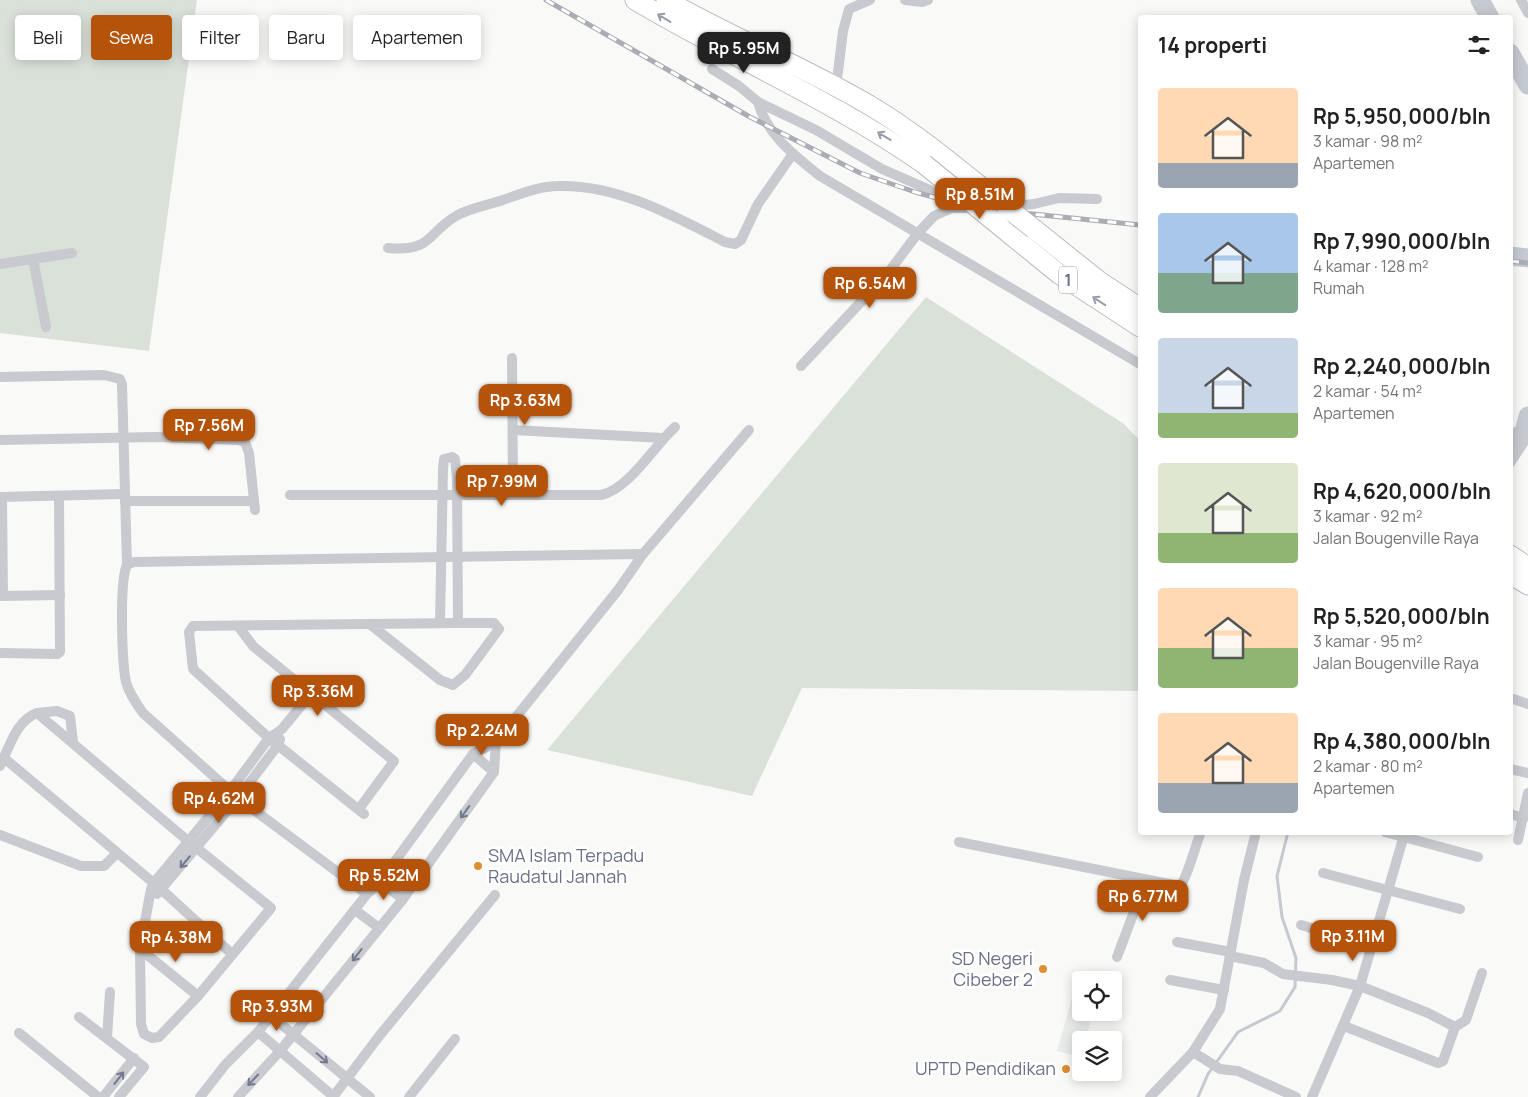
<!DOCTYPE html>
<html lang="id">
<head>
<meta charset="utf-8">
<style>
	:root { --surface:#fff; --page:#f2f2f2; --text:#222; --muted:#767676; --accent:#b45309 }
	body { margin:0; font-family:Manrope,sans-serif; background:var(--page); color:var(--text); height:100vh; display:flex; flex-direction:column; font-size:19px; white-space:nowrap }
	* { box-sizing:border-box; margin:0 }
	p { font-size:16px; color:var(--muted) }
	.icon { flex:none; width:28px; height:28px; fill:none; stroke:currentColor; stroke-width:2; stroke-linecap:round; stroke-linejoin:round }
	.map { position:relative; flex:1; overflow:hidden }
	.details { position:absolute; left:1138px; top:15px; width:375px; height:820px; display:flex; flex-direction:column; background:var(--surface); border-radius:5px; box-shadow:0 2px 12px #0003 }
	.details>* { flex:none }
	.top-card { position:absolute; left:15px; top:15px; width:475px; height:45px; display:flex; gap:10px }
	.buttons { position:absolute; left:1072px; top:971px; display:grid; gap:10px }
	.buttons a { display:grid; place-items:center; width:50px; height:50px; border-radius:5px; background:var(--surface); box-shadow:0 2px 12px #0003; font-size:25px }
	.price { position:absolute; translate:-50% -42px; padding:0 11px; border-radius:10px; background:var(--accent); color:#fff; font-size:16px; line-height:32px; filter:drop-shadow(0 1px 2px #0008) }
	.price::after { content:''; position:absolute; left:50%; top:30px; width:15px; height:11px; margin-left:-8px; background:inherit; clip-path:polygon(0 0,100% 0,50% 100%) }
	.price.active { background:#222; color:#fff }
	ul { padding:0; list-style:none }
	li { display:flex; align-items:center; gap:15px; height:125px; padding:0 20px }
	li span { display:grid; place-items:center; flex:none; width:140px; height:100px; border-radius:5px; color:#555 }
	li>.icon { margin-inline-start:auto }
	span .icon { width:60px; height:60px; fill:#fffc; stroke-width:1 }
	li b { font-size:21px }
	h2 { display:flex; justify-content:space-between; align-items:center; height:60px; padding:0 20px; font-size:21px }
	.pill { padding:0 18px; border-radius:5px; background:var(--surface); box-shadow:0 2px 12px #0003; font-size:18px; line-height:45px }
	.pill.active { background:var(--accent); color:#fff }
	.map>svg:first-child { display:block }
</style>
</head>
<body>
<div class="map">
<svg width="1528" height="1097" viewBox="0 0 1528 1097">
	<rect width="100%" height="100%" fill="#f9faf8"/>
	<path fill="#eaebeb" d="M 1077,980 L 1081,981 L 1081,1012 L 1093,1013 L 1085,1040 L 1081,1040 L 1080,1057 L 1057,1051 Z"/>
	<g fill="#dae1d9">
		<path d="M 0,0 L 197,0 L 149,351 L 0,333 Z"/>
		<path d="M 926,297 L 1124,424 L 1140,441 L 1140,691 L 802,688 L 752,796 L 547,750 Z"/>
	</g>
	<g fill="none" stroke-linecap="round" stroke-linejoin="round">
		<path stroke="#c5c9d0" stroke-width="3" d="M 1198,1097 L 1208,1074 L 1238,1032 L 1280,1011 L 1295,987 L 1296,958 L 1282,917 L 1277,876 L 1288,832"/>
		<g stroke="#c5c9d0" stroke-width="19">
			<path d="M 1480,0 L 1490,18"/>
			<path d="M 1510,53 L 1528,85"/>
			<path d="M 1510,256 L 1528,258"/>
			<path d="M 1510,442 L 1524,432 L 1528,416"/>
		</g>
		<defs>
			<g id="highway">
				<path d="M 635,0 C 730,57 833,100 924,164"/>
				<path d="M 666,0 C 732,38 803,66 869,105 C 918,134 961,171 1006,207"/>
				<path d="M 1000,226 L 1059,274 L 1140,327"/>
				<path d="M 1034,229 L 1099,281 L 1140,308"/>
				<path d="M 1510,555 L 1528,567"/>
				<path d="M 1510,574 L 1528,585"/>
			</g>
		</defs>
		<use href="#highway" stroke="#bbbcc1" stroke-width="21"/>
		<g stroke="#c8cacf" stroke-width="10">
			<path d="M 905,0 L 922,2 L 928,0"/>
			<path d="M 1521,0 L 1528,13"/>
			<path d="M 712,69 L 739,86 L 758,102 L 816,130 L 882,169 L 930,190 L 952,208"/>
			<path d="M 836,88 L 843,31 L 849,9 L 870,0"/>
			<path d="M 758,102 C 767,135 794,155 820,176 L 1140,364"/>
			<path d="M 1007,207 L 1034,204 L 1059,198 L 1097,199"/>
			<path d="M 388,248 C 432,252 426,234 456,216 C 470,208 488,205 503,200 C 520,194 540,186 558,186 C 617,184 674,216 725,242 L 735,244 L 741,240 L 758,204 L 792,155"/>
			<path d="M 33,259 L 46,327"/>
			<path d="M 0,264 L 72,253"/>
			<path d="M 512,358 L 513,494"/>
			<path d="M 801,366 L 888,273 L 918,233 L 934,216 L 952,208 L 975,208"/>
			<path d="M 0,377 L 104,375 L 120,379 L 122,384 L 127,565"/>
			<path d="M 513,430 L 663,438"/>
			<path d="M 0,440 L 156,437 L 238,440 L 245,442 L 249,453 L 255,510"/>
			<path d="M 1510,463 L 1528,436"/>
			<path d="M 290,495 L 601,495 C 628,490 654,446 675,427"/>
			<path d="M 0,497 L 124,494"/>
			<path d="M 2,497 L 3,596"/>
			<path d="M 125,501 L 254,501"/>
			<path d="M 643,554 L 749,430"/>
			<path d="M 0,596 L 60,595"/>
			<path d="M 440,623 L 443,469 L 444,459 L 452,457 L 455,459 L 457,479 L 458,623"/>
			<path d="M 238,626 L 253,646 L 394,761 L 359,809"/>
			<path d="M 0,653 L 57,654 L 60,652 L 59,496"/>
			<path d="M 1510,698 L 1528,704"/>
			<path d="M 37,713 L 57,711 L 70,716 L 73,742"/>
			<path d="M 473,754 L 494,772"/>
			<path d="M 4,758 L 162,890 L 232,954"/>
			<path d="M 0,766 C 10,746 16,721 37,713 L 188,841 L 271,908 L 198,996 L 159,1037 L 152,1038 L 144,1034 L 141,1024 L 140,949 L 151,889 L 153,884 L 230,791 L 269,738 L 282,729 L 310,695"/>
			<path d="M 1510,769 L 1528,773"/>
			<path d="M 364,814 L 269,738 L 193,669 L 189,632 L 193,626 L 458,623 L 494,623 L 499,629 L 465,675 L 453,685 L 440,680 L 371,625"/>
			<path d="M 1510,814 L 1524,818"/>
			<path d="M 1385,832 L 1478,857"/>
			<path d="M 0,835 L 81,866 L 104,866 L 117,853"/>
			<path d="M 1518,840 L 1528,793"/>
			<path d="M 959,842 L 1179,886 C 1186,883 1196,843 1201,832"/>
			<path d="M 1323,873 L 1460,909"/>
			<path d="M 380,882 L 403,899"/>
			<path d="M 157,894 L 238,798 L 278,745 L 280,739"/>
			<path d="M 355,910 L 379,928"/>
			<path d="M 1301,925 L 1371,946"/>
			<path d="M 1177,942 L 1231,952"/>
			<path d="M 140,949 L 198,996"/>
			<path d="M 1230,956 L 1264,963 L 1283,974 L 1332,980 L 1360,986 L 1428,1013 L 1455,1027 L 1443,1061 L 1438,1063 L 1344,1026"/>
			<path d="M 1117,957 L 1146,880"/>
			<path d="M 1170,980 L 1224,990"/>
			<path d="M 271,1016 L 370,1097"/>
			<path d="M 79,1017 L 144,1067 L 119,1097"/>
			<path d="M 1455,1027 L 1466,1020 L 1482,973"/>
			<path d="M 258,1032 L 334,1097"/>
			<path d="M 19,1033 L 98,1097"/>
			<path d="M 107,1038 L 110,992"/>
			<path d="M 1193,1052 L 1220,1069 L 1238,1071 L 1296,1097"/>
			<path d="M 103,1097 L 134,1058"/>
			<path d="M 200,1097 L 225,1065 L 258,1032 L 367,894 L 380,882 L 473,754 L 496,742 L 618,590 L 643,554 L 134,562 L 127,565 C 119,582 122,662 126,682 C 129,693 136,703 143,713 L 238,798 L 367,894"/>
			<path d="M 238,1097 L 280,1051 L 403,899 L 494,772 L 496,742"/>
			<path d="M 333,1097 L 380,1035 L 495,895"/>
			<path d="M 409,1097 L 455,1039"/>
			<path d="M 1150,1097 L 1193,1052 L 1220,1009 L 1244,880 L 1256,832"/>
			<path d="M 1312,1097 L 1360,986 L 1405,832"/>
		</g>
		<use href="#highway" stroke="#fff" stroke-width="19"/>
		<defs>
			<g id="rail">
				<path d="M 546,0 L 750,117 L 860,173 L 915,192 L 973,208 L 1140,225"/>
				<path d="M 1510,261 L 1528,263"/>
			</g>
		</defs>
		<use href="#rail" stroke="#abadb5" stroke-width="5"/>
		<use href="#rail" stroke="#fff" stroke-width="3" stroke-dasharray="9" stroke-linecap="butt"/>
		<defs>
			<g id="highway-bridge">
				<path d="M 924,164 L 1000,226"/>
				<path d="M 1006,207 L 1034,229"/>
			</g>
		</defs>
		<use href="#highway-bridge" stroke="#bbbcc1" stroke-width="21" stroke-linecap="butt"/>
		<use href="#highway-bridge" stroke="#fff" stroke-width="19"/>
	</g>
	<defs><path id="oneway-shaft" d="M-6 0H5M1.5-3L5.5 0L1.5 3" fill="none" stroke-width="1.6" stroke-linecap="round" stroke-linejoin="round" transform="scale(1.25)"/></defs>
	<g stroke="#979cac">
		<use href="#oneway-shaft" transform="translate(664 18) rotate(-149)"/>
		<use href="#oneway-shaft" transform="translate(884 136) rotate(-149)"/>
		<use href="#oneway-shaft" transform="translate(1099 301) rotate(-147)"/>
	</g>
	<g stroke="#737a8f">
		<use href="#oneway-shaft" transform="translate(465 812) rotate(126)"/>
		<use href="#oneway-shaft" transform="translate(185 862) rotate(130)"/>
		<use href="#oneway-shaft" transform="translate(357 955) rotate(128)"/>
		<use href="#oneway-shaft" transform="translate(322 1058) rotate(41)"/>
		<use href="#oneway-shaft" transform="translate(119 1078) rotate(-52)"/>
		<use href="#oneway-shaft" transform="translate(253 1080) rotate(133)"/>
	</g>
	<g fill="#df8e32" stroke="#fff" stroke-width="2">
		<circle cx="478" cy="866" r="5"/>
		<circle cx="1043" cy="969" r="5"/>
		<circle cx="1066" cy="1069" r="5"/>
	</g>
	<g text-anchor="middle" stroke-width="5" stroke-linejoin="round" paint-order="stroke">
		<rect fill="#fff" stroke="#979cac" stroke-width="1" x="1059" y="266.5" width="18" height="27" rx="4"/>
		<g font-size="16" font-weight="bold" fill="#6a7188">
			<text x="1068" y="286">1</text>
		</g>
		<g font-size="18" fill="#6a7188" stroke="#fff" text-anchor="end">
			<text x="488" y="862" text-anchor="start">SMA Islam Terpadu<tspan x="488" dy="21">Raudatul Jannah</tspan></text>
			<text x="1033" y="965">SD Negeri<tspan x="1033" dy="21">Cibeber 2</tspan></text>
			<text x="1056" y="1075">UPTD Pendidikan</text>
		</g>
	</g>
</svg>
<div class="buttons">
<a><svg class="icon" aria-label="locate" viewBox="0 0 24 24"><circle cx="12" cy="12" r="6"/><path d="M12 2v4M12 18v4M2 12h4M18 12h4"/></svg></a>
<a><svg class="icon" aria-label="layers" viewBox="0 0 24 24"><path d="M12 4l9 5-9 5-9-5zM3 14l9 5 9-5"/></svg></a>
</div>
<b class="price active" style="left:744px;top:74px">Rp 5.95M</b>
<b class="price" style="left:980px;top:220px">Rp 8.51M</b>
<b class="price" style="left:870px;top:309px">Rp 6.54M</b>
<b class="price" style="left:525px;top:426px">Rp 3.63M</b>
<b class="price" style="left:209px;top:451px">Rp 7.56M</b>
<b class="price" style="left:502px;top:507px">Rp 7.99M</b>
<b class="price" style="left:318px;top:717px">Rp 3.36M</b>
<b class="price" style="left:482px;top:756px">Rp 2.24M</b>
<b class="price" style="left:219px;top:824px">Rp 4.62M</b>
<b class="price" style="left:384px;top:901px">Rp 5.52M</b>
<b class="price" style="left:1143px;top:922px">Rp 6.77M</b>
<b class="price" style="left:1353px;top:962px">Rp 3.11M</b>
<b class="price" style="left:176px;top:963px">Rp 4.38M</b>
<b class="price" style="left:277px;top:1032px">Rp 3.93M</b>
<div class="top-card">
<a class="pill">Beli</a>
<a class="pill active">Sewa</a>
<a class="pill">Filter</a>
<a class="pill">Baru</a>
<a class="pill">Apartemen</a>
</div>
<section class="details">
<h2>14 properti<svg class="icon" aria-label="filters" viewBox="0 0 24 24"><path d="M4 7h16M4 17h16"/><circle cx="9" cy="7" r="2"/><circle cx="15" cy="17" r="2"/></svg></h2>
<ul>
<li><span style="background:linear-gradient(#ffd9b3 75%,#9aa5b1 0)"><svg class="icon" aria-label="home" viewBox="0 0 24 24"><path d="M3 11l9-7 9 7M6 9v11h12V9"/></svg></span><div><b>Rp 5,950,000/bln</b><p>3 kamar · 98 m²</p><p>Apartemen</p></div></li>
<li><span style="background:linear-gradient(#a9c7e8 60%,#7fa58c 0)"><svg class="icon" aria-label="home" viewBox="0 0 24 24"><path d="M3 11l9-7 9 7M6 9v11h12V9"/></svg></span><div><b>Rp 7,990,000/bln</b><p>4 kamar · 128 m²</p><p>Rumah</p></div></li>
<li><span style="background:linear-gradient(#c9d6e8 75%,#8fb573 0)"><svg class="icon" aria-label="home" viewBox="0 0 24 24"><path d="M3 11l9-7 9 7M6 9v11h12V9"/></svg></span><div><b>Rp 2,240,000/bln</b><p>2 kamar · 54 m²</p><p>Apartemen</p></div></li>
<li><span style="background:linear-gradient(#dfe7d0 70%,#8fb573 0)"><svg class="icon" aria-label="home" viewBox="0 0 24 24"><path d="M3 11l9-7 9 7M6 9v11h12V9"/></svg></span><div><b>Rp 4,620,000/bln</b><p>3 kamar · 92 m²</p><p>Jalan Bougenville Raya</p></div></li>
<li><span style="background:linear-gradient(#ffd9b3 60%,#8fb573 0)"><svg class="icon" aria-label="home" viewBox="0 0 24 24"><path d="M3 11l9-7 9 7M6 9v11h12V9"/></svg></span><div><b>Rp 5,520,000/bln</b><p>3 kamar · 95 m²</p><p>Jalan Bougenville Raya</p></div></li>
<li><span style="background:linear-gradient(#ffd9b3 70%,#9aa5b1 0)"><svg class="icon" aria-label="home" viewBox="0 0 24 24"><path d="M3 11l9-7 9 7M6 9v11h12V9"/></svg></span><div><b>Rp 4,380,000/bln</b><p>2 kamar · 80 m²</p><p>Apartemen</p></div></li>
</ul>
</section>
</div>
</body>
</html>
